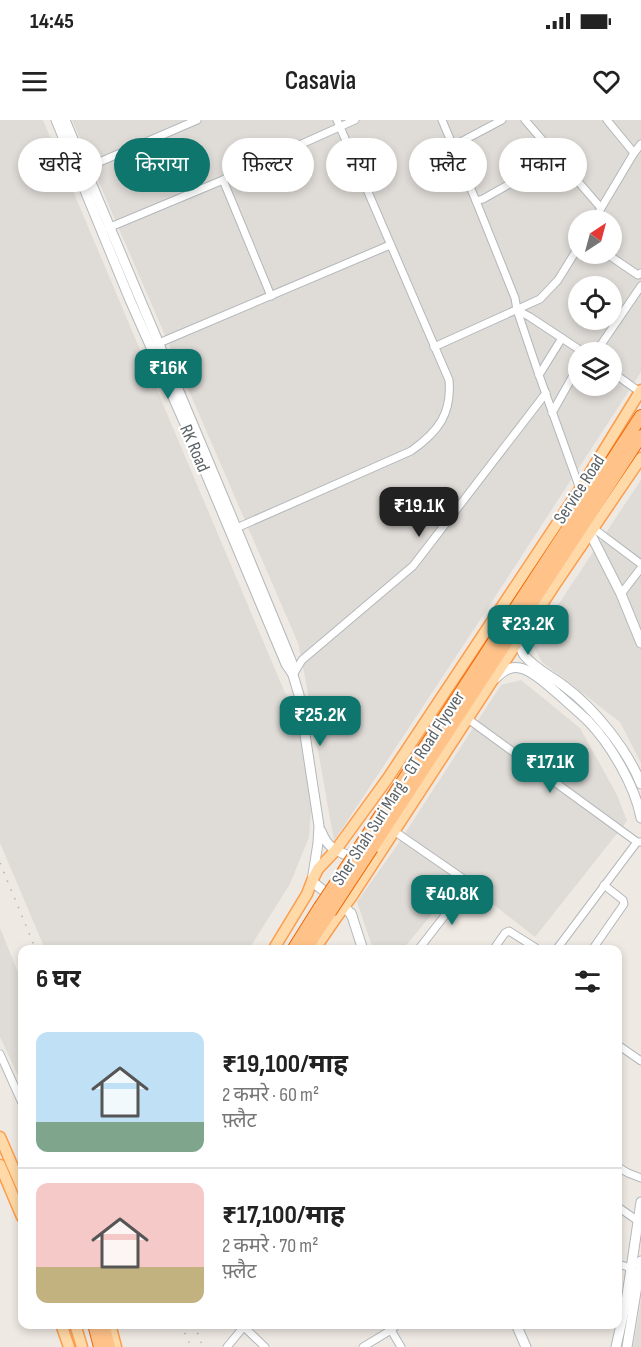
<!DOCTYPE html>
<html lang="hi">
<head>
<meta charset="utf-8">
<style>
	:root { --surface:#fff; --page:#f6f6f6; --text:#222; --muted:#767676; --line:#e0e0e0; --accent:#0f766e }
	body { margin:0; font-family:"Sofia Sans Condensed","Noto Sans Devanagari",sans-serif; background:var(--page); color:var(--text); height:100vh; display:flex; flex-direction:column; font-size:22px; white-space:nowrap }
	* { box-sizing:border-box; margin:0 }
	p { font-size:20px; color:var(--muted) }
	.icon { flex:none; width:33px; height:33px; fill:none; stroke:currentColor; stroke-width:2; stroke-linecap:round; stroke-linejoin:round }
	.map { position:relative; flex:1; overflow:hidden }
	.drawer { position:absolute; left:18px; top:825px; width:604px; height:384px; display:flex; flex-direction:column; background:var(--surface); border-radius:12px; box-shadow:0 3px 9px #0003 }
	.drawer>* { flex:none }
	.top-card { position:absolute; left:18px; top:18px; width:606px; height:54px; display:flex; gap:12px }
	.needle { width:39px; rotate:36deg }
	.controls { position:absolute; left:568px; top:90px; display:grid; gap:12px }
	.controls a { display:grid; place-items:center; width:54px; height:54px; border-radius:50%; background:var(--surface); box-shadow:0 3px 9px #0003; font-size:30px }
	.price { position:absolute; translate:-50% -51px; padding:0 14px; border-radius:12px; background:var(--accent); color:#fff; font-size:20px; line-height:39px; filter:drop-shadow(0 2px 3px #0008) }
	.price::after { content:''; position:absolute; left:50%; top:36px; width:18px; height:14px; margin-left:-9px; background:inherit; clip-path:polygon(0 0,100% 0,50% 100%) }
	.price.active { background:#222; color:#fff }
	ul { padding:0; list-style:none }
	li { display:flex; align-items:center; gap:18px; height:150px; padding:0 18px }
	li+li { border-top:2px solid var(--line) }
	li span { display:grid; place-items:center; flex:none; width:168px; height:120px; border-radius:12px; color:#555 }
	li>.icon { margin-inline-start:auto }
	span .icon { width:72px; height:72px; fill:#fffc; stroke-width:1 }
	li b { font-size:26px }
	h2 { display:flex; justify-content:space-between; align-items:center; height:72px; padding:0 18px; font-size:26px }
	.pill { padding:0 21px; border-radius:27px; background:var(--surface); box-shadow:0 3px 9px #0003; font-size:21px; line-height:54px }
	.pill.active { background:var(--accent); color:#fff }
	.status { display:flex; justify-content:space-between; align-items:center; height:42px; padding:0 30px; background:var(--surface); direction:ltr }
	.status svg { height:16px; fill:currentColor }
	header { display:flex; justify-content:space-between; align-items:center; height:78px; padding:0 18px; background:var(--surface); font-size:27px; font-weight:600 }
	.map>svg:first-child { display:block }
</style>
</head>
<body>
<div class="status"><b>14:45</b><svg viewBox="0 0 49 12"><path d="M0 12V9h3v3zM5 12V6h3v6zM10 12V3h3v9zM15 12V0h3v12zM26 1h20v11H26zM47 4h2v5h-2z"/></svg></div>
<header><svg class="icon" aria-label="menu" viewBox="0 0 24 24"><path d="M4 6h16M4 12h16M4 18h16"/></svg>Casavia<svg class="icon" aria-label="heart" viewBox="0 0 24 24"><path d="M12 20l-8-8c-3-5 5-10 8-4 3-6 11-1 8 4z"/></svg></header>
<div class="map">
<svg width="641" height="1227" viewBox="0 0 641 1227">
	<rect width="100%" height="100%" fill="#efe9e3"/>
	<g fill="#dfdbd7" fill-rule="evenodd">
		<path d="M 0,0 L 43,0 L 285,573 L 297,586 L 311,690 L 309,717 L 290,764 L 249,829 L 45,829 L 0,723 Z"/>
		<path d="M 72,0 L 641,0 L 641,252 L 482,497 L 334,721 L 305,557 L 298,523 ZM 579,100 L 612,100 L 612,134 L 579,134 ZM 579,166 L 612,166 L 612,200 L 579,200 ZM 579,232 L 612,232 L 612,266 L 579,266 Z"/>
		<path d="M 641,360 L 641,643 L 620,602 L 542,542 L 532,524 Z"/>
		<path d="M 521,560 L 580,608 L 617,675 L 627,701 L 535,817 L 461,759 L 403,829 L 373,829 L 357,782 L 398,724 L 501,565 Z"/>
		<path d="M 0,808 L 22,862 L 22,964 L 0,917 Z"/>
		<path d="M 641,1180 L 641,1227 L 633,1227 Z"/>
	</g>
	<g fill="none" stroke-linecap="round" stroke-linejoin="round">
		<defs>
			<g id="street">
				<path d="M 442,0 L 476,81 L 515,178 L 517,190 L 539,255 L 580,369"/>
				<path d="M 525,0 L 601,88"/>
				<path d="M 607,0 L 634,33 L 641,24"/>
				<path d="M 453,26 L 502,0"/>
				<path d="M 81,50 L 197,0"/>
				<path d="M 223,60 L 271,176"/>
				<path d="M 476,81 L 483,79 L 556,38"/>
				<path d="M 594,100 L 634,33"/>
				<path d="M 108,108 L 223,60 L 228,57 L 355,0"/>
				<path d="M 607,134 L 638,155 L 641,153"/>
				<path d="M 517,190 L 530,197 L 583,232"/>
				<path d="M 159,223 L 390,125"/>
				<path d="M 434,227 L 540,179 L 558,160 L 579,126"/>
				<path d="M 596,232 L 641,166"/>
				<path d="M 612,252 L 640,272"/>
				<path d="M 539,255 L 562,218"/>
				<path d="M 552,293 L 579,245"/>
				<path d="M 593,408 L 641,444"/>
				<path d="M 232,410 L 411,331 C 438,312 452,294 449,260 L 337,0"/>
				<path d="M 621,474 L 641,448"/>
				<path d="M 293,555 L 302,540 L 413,446 L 546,273"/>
				<path d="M 468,599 L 637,722 L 641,722"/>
				<path d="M 394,711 L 465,760 L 467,767 L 418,830"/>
				<path d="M 493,830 L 505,813 L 509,811 L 536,828"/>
				<path d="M 556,830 L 637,722"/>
				<path d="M 592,830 L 624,784 L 623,780 L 604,765"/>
				<path d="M 618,925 L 641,941"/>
				<path d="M 0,934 L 22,983"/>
				<path d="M 618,1047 L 628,1053 L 641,1058"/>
				<path d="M 618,1087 L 638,1101"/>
				<path d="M 618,1144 L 631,1148"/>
				<path d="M 398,1204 L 391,1210 L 401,1227"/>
				<path d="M 244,1207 L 265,1227"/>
				<path d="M 227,1227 L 246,1204"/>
				<path d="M 363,1227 L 391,1210"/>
			</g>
			<g id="secondary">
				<path d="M 56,0 L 130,180 L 185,304 L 286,544 L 292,553"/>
				<path d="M 65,0 C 140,181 218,361 292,543 L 293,555 L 299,575 L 319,706 L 318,723 L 312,761 C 324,773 343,781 352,796"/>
				<path d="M 590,413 L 621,474 L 641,523"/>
				<path d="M 522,517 C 520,524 520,529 524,535 C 534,548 551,556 564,566 C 594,588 627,629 641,664"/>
				<path d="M 496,558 C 503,551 510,546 520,548 C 532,550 549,566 558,574 C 568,583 579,592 589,602 C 611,625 635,666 641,698"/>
				<path d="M 321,711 C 329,732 340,731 358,740"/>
				<path d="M 351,793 L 363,830"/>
				<path d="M 516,1204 L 526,1227"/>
				<path d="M 616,1227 L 626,1182 L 641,1082"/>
				<path d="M 627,1227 L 641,1141"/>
			</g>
			<g id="primary">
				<path d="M 273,830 L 307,774 L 312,761 L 318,749 L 335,731 L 388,658 L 580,369 L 641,270"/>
				<path d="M 314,830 L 336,798 L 352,776 L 556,463 L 641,338"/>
				<path d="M 0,1017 L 22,1068"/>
				<path d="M 0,1045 L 22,1097"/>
				<path d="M 61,1204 L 69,1227"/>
				<path d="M 75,1204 L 82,1227"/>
				<path d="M 110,1204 L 116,1227"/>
			</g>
			<g id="highway">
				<path d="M 363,722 L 641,296"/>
				<path d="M 372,728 L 641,316"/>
				<path d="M 293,830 L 320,787"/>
				<path d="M 305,830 L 330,792"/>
				<path d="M 94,1204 L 100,1227"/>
				<path d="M 103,1204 L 109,1227"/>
			</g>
		</defs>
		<use href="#street" stroke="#b3b8bb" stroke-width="9"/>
		<use href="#secondary" stroke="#b2b9bc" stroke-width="11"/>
		<use href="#primary" stroke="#fc9d4e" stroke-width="13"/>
		<use href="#highway" stroke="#f16500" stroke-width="14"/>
		<use href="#street" stroke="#fff" stroke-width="7"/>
		<use href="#secondary" stroke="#fff" stroke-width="9"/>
		<use href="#primary" stroke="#ffd9a7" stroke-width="10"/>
		<use href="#highway" stroke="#ffc289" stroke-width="12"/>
		<g stroke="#b2b3b4" stroke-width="1.5" stroke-dasharray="1.5 8" stroke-linecap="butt">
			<path d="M 0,743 L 36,830"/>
			<path d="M 181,1204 L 191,1227"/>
			<path d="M 194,1204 L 203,1227"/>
		</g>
		<defs>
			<g id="highway-bridge">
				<path d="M 320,787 L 363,722"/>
				<path d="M 330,792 L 372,728"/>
			</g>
		</defs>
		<use href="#highway-bridge" stroke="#f16500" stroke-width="14" stroke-linecap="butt"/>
		<use href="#highway-bridge" stroke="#ffc289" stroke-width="12"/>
	</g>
	<g text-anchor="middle" stroke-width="4.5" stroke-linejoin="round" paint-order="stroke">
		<g font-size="18" fill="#5b6265" stroke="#fff">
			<text transform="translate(195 328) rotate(67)" y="6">RK Road</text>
			<text transform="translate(579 369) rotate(-57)" y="6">Service Road</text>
			<text transform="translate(398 668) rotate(-57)" y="6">Sher Shah Suri Marg - GT Road Flyover</text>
		</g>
	</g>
</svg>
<div class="controls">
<a><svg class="needle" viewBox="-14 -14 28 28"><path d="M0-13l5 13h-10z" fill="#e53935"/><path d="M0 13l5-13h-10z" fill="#767676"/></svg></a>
<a><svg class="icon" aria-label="locate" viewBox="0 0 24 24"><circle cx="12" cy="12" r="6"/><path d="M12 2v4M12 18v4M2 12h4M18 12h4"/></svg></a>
<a><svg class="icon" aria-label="layers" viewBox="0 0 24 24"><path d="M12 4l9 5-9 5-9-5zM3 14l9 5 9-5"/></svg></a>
</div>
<b class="price" style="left:168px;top:280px">₹16K</b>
<b class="price active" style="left:419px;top:418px">₹19.1K</b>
<b class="price" style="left:528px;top:536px">₹23.2K</b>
<b class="price" style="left:320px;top:627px">₹25.2K</b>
<b class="price" style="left:550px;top:674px">₹17.1K</b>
<b class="price" style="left:452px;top:806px">₹40.8K</b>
<div class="top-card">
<a class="pill">खरीदें</a>
<a class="pill active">किराया</a>
<a class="pill">फ़िल्टर</a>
<a class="pill">नया</a>
<a class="pill">फ़्लैट</a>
<a class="pill">मकान</a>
</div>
<section class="drawer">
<h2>6 घर<svg class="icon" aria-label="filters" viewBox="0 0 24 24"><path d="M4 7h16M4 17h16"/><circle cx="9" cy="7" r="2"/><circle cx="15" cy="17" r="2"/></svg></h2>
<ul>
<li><span style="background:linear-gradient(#bfe0f5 75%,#7fa58c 0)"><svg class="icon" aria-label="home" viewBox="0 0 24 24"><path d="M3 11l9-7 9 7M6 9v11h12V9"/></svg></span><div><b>₹19,100/माह</b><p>2 कमरे · 60 m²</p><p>फ़्लैट</p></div></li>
<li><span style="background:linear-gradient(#f6c9c9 70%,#c2b280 0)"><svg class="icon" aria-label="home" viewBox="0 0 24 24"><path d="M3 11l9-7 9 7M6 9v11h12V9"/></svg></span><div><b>₹17,100/माह</b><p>2 कमरे · 70 m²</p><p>फ़्लैट</p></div></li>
</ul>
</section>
</div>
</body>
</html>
